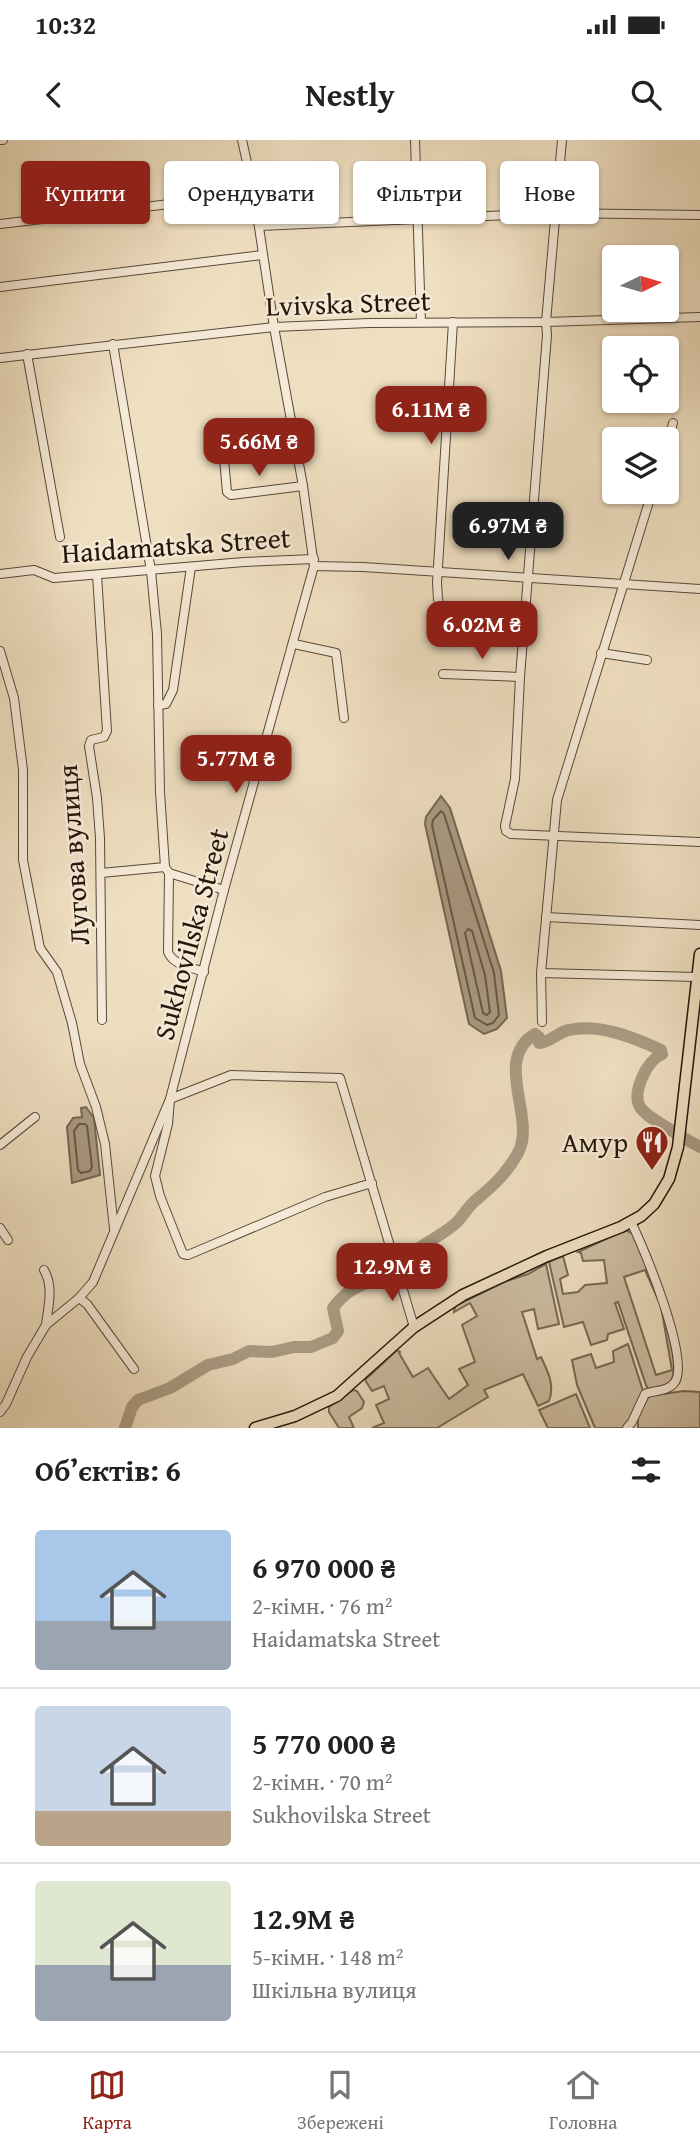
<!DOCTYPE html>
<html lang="uk">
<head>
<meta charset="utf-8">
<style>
	:root { --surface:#fff; --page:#f6f6f6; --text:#222; --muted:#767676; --line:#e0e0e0; --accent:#8f2418 }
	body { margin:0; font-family:"Gentium Book Plus",serif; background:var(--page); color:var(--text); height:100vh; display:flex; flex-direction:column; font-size:26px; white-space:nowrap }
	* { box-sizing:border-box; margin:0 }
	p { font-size:23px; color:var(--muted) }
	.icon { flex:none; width:38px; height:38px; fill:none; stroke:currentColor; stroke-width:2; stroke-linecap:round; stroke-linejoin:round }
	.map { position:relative; height:1288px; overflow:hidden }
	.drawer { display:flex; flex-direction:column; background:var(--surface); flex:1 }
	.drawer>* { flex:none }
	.guide { position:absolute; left:21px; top:21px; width:658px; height:63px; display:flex; gap:14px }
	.needle { width:46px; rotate:85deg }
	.buttons { position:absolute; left:602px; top:105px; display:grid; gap:14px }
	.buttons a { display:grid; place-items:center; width:77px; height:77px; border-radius:7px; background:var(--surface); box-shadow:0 2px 5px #0004; font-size:35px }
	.price { position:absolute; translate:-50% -60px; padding:0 16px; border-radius:14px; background:var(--accent); color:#fff; font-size:23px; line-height:46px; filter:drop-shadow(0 2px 4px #0008) }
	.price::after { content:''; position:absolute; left:50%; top:42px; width:21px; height:16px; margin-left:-10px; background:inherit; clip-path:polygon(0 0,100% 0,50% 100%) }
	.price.selected { background:#222; color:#fff }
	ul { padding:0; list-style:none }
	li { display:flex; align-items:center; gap:21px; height:175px; padding:0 35px }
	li+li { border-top:2px solid var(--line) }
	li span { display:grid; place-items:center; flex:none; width:196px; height:140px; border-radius:7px; color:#555 }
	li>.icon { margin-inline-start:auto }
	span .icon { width:84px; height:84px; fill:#fffc; stroke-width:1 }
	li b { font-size:30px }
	h2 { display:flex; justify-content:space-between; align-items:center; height:84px; padding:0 35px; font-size:30px }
	.tag { padding:0 24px; border-radius:7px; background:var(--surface); box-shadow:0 2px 5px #0004; font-size:24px; line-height:63px }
	.tag.selected { background:var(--accent); color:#fff }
	.status { display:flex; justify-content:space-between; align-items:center; height:49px; padding:0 35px; background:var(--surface); direction:ltr }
	.status svg { height:19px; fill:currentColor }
	header { display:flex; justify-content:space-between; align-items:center; height:91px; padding:0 35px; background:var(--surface); font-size:32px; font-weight:800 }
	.tab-bar { display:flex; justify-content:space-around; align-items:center; height:98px; border-top:2px solid var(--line); background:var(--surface); font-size:19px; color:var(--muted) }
	.tab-bar a { display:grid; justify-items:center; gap:4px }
	.tab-bar .selected { color:var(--accent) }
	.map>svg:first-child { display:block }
</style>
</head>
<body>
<div class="status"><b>10:32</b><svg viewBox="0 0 49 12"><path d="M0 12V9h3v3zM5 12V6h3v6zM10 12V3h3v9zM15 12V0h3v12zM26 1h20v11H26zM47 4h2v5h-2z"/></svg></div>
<header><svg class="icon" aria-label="back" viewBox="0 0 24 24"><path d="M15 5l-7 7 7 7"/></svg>Nestly<svg class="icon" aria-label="search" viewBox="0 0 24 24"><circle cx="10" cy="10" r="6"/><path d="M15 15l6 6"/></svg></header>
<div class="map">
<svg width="700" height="1288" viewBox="0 0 700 1288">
	<rect width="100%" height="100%" fill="#efdfc1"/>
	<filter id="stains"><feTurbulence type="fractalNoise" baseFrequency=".00286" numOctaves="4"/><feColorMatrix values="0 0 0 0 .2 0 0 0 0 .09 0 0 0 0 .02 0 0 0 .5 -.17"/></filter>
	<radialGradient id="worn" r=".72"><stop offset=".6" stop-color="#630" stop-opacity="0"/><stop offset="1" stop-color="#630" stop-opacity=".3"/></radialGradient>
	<g fill="#cdbda2" stroke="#796a56" stroke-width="2" fill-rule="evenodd">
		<path d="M 625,1090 L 634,1094 C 645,1120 689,1221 669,1244 C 664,1249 656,1249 649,1250 L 646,1245 L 618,1162 L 615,1163 L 624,1189 L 608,1194 L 607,1200 L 591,1205 L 583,1182 L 564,1187 L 549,1122 L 563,1116 L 568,1135 L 560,1139 L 563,1154 L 578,1152 L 585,1145 L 607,1143 L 604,1120 L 583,1121 L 581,1113 L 578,1112 ZM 645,1130 L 661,1166 L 672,1230 L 656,1235 L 624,1137 Z"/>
		<path d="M 546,1124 L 559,1184 L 538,1189 L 534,1169 L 522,1172 L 537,1219 L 541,1217 C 548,1232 555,1245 549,1261 L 538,1266 L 523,1234 L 484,1250 L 488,1257 L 437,1288 L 372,1288 L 384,1283 L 376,1265 L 389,1259 L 384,1246 L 372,1251 L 365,1240 L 397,1210 L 400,1212 L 399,1213 L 413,1237 L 428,1228 L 449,1259 L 468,1245 L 459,1229 L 475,1222 L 462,1185 L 477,1176 L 470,1163 L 454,1172 L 455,1166 L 504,1142 L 528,1134 Z"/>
		<path d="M 628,1204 L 643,1251 L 625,1288 L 595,1288 L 577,1245 L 572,1220 L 591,1214 L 596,1228 L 614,1222 L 613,1211 Z"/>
		<path d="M 353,1250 L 357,1251 L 364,1262 L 362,1268 L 349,1277 L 354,1288 L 339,1288 L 329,1272 L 329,1267 Z"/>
		<path d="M 684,1251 L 700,1252 L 700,1288 L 638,1288 L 638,1275 L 649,1256 Z"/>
		<path d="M 576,1254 L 590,1288 L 548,1288 L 539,1270 Z"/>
	</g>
	<g fill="#aa9b83" stroke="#756653" stroke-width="2">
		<path d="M 441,656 L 450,668 L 501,831 L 507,878 L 497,889 L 484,894 L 469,884 L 425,684 L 426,677 Z"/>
		<path d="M 86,967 L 94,978 L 100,1035 L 72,1043 L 67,987 L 73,978 L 82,977 L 81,968 Z"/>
	</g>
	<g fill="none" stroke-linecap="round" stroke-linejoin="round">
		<g stroke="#685846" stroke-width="2">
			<path d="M 441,671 L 444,674 L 494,833 L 499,875 L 493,883 L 487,885 L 475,878 L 432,685 L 433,680 Z"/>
			<path d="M 468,789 L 472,791 L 485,835 L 490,872 L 487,875 L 483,873 L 465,793 Z"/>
			<path d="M 79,984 L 85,984 L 87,986 L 92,1027 L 90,1031 L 81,1033 L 78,1030 L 74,991 Z"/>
		</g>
		<path stroke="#aa9b83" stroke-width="12" d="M 125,1288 L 132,1267 L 138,1260 L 170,1248 L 208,1225 L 233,1219 L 249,1211 L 272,1212 L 294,1207 L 311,1207 L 333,1198 L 338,1191 L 333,1168 C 350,1145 364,1146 386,1134 C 395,1128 403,1120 411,1114 C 425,1103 442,1095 455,1084 C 463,1077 468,1066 476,1060 C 493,1046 507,1033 518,1013 C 537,978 492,920 535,894 L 539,897 L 539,903 C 551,902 558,892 569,890 C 599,883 635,898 661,910 L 662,914 C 652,919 646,928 642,938 C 630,966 642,972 663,985 C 675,993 687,1000 700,1007"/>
		<defs>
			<g id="minor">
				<path d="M 0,0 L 3,0"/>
				<path d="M 415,0 L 421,182"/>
				<path d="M 562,0 L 546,182 L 547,195 L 520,537 L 515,639 L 505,686 L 506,691 L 511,694 L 700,702"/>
				<path d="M 0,84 L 254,54"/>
				<path d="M 259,86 L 556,73 L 700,75"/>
				<path d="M 0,147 L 262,115"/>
				<path d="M 113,204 L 151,431 L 157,494 L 160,652 L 165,727 L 169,733 L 168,812 C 173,825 191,827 204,832"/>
				<path d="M 27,214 L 60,397"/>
				<path d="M 0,218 L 274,187 L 369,183 L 546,182 L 700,177"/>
				<path d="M 667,304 L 673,283"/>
				<path d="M 224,319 L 227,352 L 231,355 L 303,346"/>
				<path d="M 314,426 L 363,427 L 700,449"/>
				<path d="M 0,434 L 34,430 L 54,438 L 244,422 L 314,419"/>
				<path d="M 97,435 L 107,591 L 104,597 L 91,600 L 89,606 L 97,658 L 100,698 L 102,880"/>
				<path d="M 445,480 L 438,459 L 437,443 L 453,182"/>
				<path d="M 294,504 L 336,513 L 344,578"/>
				<path d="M 0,511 L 14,558 L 23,630 L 23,720 L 40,808 L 57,832 L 72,883 L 80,924 L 96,967 L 105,1004 L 114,1089"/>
				<path d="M 601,513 L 647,520"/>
				<path d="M 443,534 L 520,537"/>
				<path d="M 158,565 L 166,564 L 173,550 L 191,427"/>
				<path d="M 101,733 L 165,727"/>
				<path d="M 169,733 L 224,750"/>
				<path d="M 546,777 L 700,785"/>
				<path d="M 541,833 L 697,837"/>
				<path d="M 542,882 L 541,833 L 557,660 L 652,352"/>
				<path d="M 0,1005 L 35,977"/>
				<path d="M 372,1043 L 325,1057 L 188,1115 L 183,1114 L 160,1056 L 155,1036 L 168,984 L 170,959 L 231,935 L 340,938 L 414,1187"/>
				<path d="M 0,1088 L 8,1100"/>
				<path d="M 44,1130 C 54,1147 48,1167 46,1185"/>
				<path d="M 79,1158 L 87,1164 L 134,1229"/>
				<path d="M 0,1272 L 6,1264 L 27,1217 L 46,1185 L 79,1158 L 93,1142 L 170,959 L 224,750 L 314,426 L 303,346 L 274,187 L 254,54 L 242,0"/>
				<path d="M 627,1288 L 632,1282 L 645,1254 C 654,1250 668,1252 675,1242 C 690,1219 644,1108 631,1082"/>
			</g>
			<path id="major" d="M 255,1288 L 295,1276 L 337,1256 L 414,1187 L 463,1155 L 547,1116 L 621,1087 L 641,1076 L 654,1064 L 669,1039 L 678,1007 L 700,814"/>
		</defs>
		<use href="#minor" stroke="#584838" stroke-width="10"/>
		<use href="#major" stroke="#25160a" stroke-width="13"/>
		<use href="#minor" stroke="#f5ead7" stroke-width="8"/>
		<use href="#major" stroke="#efdfc1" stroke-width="10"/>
	</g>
	<defs>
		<symbol id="restaurant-pin" viewBox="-11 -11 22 30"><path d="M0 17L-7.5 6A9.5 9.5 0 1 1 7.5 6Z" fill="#8f2418" stroke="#f5ead7"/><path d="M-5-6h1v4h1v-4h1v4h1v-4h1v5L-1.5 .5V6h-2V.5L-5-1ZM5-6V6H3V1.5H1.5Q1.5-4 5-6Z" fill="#fff"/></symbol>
	</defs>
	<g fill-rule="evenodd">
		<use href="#restaurant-pin" x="633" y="983" width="38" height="52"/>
	</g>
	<g text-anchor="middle" stroke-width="5" stroke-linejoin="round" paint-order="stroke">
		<g font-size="28" fill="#25160a" stroke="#f5ead7">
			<text transform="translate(348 163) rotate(-2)" y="10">Lvivska Street</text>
			<text transform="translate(176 405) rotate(-4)" y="10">Haidamatska Street</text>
			<text transform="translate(73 715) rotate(-94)" y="10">Лугова вулиця</text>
			<text transform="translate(191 794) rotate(-75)" y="10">Sukhovilska Street</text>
		</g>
		<g font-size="28" fill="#25160a" stroke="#f5ead7" text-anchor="end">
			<text x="628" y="1012">Амур</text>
		</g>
	</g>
	<rect width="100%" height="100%" filter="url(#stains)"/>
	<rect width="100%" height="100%" fill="url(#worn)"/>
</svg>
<div class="buttons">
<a><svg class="needle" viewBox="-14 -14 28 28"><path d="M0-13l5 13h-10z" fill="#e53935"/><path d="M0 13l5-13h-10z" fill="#767676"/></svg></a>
<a><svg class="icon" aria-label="locate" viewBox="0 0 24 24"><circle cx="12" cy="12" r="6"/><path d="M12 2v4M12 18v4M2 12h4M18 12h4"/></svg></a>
<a><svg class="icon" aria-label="layers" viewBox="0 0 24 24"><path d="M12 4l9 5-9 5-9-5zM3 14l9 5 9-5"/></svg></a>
</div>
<b class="price" style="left:431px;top:306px">6.11M ₴</b>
<b class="price" style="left:259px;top:338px">5.66M ₴</b>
<b class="price selected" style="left:508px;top:422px">6.97M ₴</b>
<b class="price" style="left:482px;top:521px">6.02M ₴</b>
<b class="price" style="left:236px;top:655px">5.77M ₴</b>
<b class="price" style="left:392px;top:1163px">12.9M ₴</b>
<div class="guide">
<a class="tag selected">Купити</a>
<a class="tag">Орендувати</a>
<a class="tag">Фільтри</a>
<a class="tag">Нове</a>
</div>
</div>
<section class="drawer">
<h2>Об’єктів: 6<svg class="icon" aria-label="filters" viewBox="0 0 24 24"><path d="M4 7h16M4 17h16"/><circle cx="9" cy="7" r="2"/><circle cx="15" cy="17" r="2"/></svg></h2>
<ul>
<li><span style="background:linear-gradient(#a9c7e8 65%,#9aa5b1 0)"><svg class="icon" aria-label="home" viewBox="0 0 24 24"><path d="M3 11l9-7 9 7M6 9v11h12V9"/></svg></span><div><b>6 970 000 ₴</b><p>2-кімн. · 76 m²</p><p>Haidamatska Street</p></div></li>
<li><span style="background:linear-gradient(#c9d6e8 75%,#b9a48a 0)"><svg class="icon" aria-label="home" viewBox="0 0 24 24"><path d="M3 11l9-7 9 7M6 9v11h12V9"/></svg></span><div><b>5 770 000 ₴</b><p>2-кімн. · 70 m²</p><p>Sukhovilska Street</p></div></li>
<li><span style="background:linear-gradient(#dfe7d0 60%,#9aa5b1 0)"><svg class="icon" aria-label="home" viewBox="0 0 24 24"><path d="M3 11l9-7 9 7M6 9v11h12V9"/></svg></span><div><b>12.9M ₴</b><p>5-кімн. · 148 m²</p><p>Шкільна вулиця</p></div></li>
</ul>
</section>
<nav class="tab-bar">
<a class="selected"><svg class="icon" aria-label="map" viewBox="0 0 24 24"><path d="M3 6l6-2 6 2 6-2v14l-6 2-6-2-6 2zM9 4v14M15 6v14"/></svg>Карта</a>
<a><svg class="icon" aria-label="saved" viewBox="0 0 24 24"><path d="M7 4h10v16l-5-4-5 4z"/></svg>Збережені</a>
<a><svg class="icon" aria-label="home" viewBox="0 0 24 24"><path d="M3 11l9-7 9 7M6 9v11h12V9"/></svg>Головна</a>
</nav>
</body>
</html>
